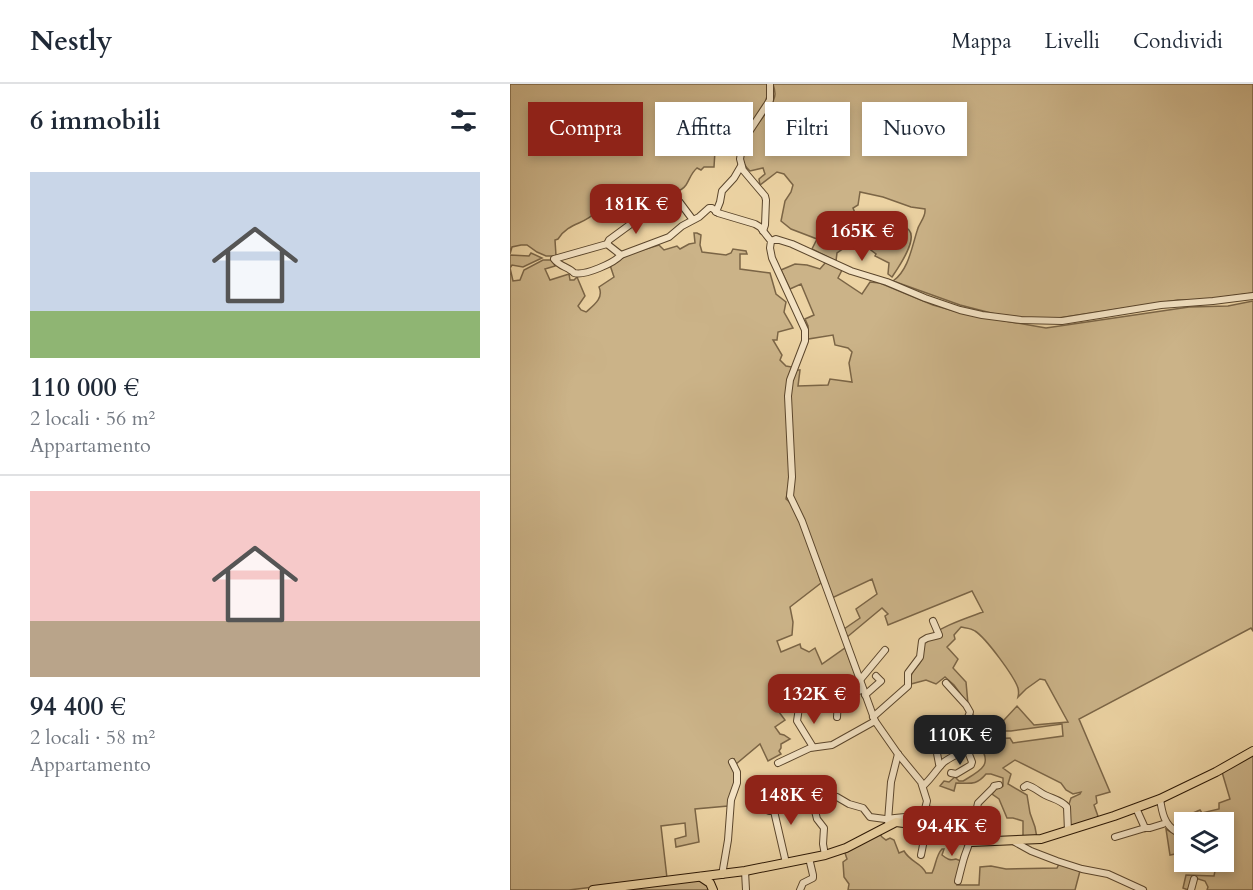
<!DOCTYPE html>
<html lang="it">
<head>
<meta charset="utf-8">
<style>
	:root { --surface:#fff; --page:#f2f2f3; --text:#1f2937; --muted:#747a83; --line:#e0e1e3; --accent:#8f2418 }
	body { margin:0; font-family:Cardo,serif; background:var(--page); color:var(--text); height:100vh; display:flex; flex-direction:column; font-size:22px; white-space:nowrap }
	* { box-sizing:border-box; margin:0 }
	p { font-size:20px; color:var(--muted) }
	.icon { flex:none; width:33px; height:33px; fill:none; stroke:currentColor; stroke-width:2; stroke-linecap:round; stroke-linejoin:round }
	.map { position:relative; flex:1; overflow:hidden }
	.details { display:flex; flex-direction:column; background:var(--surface); width:510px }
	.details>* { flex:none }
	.banner { position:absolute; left:18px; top:18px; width:570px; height:54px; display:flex; gap:12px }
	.tools { position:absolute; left:664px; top:728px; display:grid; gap:12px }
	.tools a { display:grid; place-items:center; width:60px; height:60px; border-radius:0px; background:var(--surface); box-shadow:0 3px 9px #0003; font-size:30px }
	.price { position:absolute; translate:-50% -51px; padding:0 14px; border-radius:12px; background:var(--accent); color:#fff; font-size:20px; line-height:39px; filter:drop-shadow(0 2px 3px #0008) }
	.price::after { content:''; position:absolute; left:50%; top:36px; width:18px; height:14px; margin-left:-9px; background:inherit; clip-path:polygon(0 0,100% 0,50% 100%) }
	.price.on { background:#222; color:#fff }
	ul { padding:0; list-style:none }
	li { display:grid; align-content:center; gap:12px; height:318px; padding:0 30px }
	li+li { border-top:2px solid var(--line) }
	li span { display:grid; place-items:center; height:186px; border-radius:0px; color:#555 }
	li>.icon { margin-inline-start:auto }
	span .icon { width:108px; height:108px; fill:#fffc; stroke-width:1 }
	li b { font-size:26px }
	h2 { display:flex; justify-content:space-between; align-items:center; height:72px; padding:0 30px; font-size:26px }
	.pill { padding:0 21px; border-radius:0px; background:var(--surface); box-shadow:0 3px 9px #0003; font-size:21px; line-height:54px }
	.pill.on { background:var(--accent); color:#fff }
	header { display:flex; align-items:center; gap:36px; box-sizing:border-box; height:84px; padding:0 30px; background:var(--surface); border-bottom:2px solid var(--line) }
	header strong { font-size:28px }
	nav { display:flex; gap:33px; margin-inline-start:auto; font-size:21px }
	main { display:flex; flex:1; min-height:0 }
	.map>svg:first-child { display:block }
</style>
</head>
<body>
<header>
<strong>Nestly</strong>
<nav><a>Mappa</a><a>Livelli</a><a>Condividi</a></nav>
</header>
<main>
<section class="details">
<h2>6 immobili<svg class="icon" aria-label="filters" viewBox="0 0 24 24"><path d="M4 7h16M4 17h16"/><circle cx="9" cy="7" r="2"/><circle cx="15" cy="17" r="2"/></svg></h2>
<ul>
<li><span style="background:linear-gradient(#c9d6e8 75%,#8fb573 0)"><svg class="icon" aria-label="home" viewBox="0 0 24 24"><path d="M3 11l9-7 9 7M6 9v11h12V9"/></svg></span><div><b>110 000 €</b><p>2 locali · 56 m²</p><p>Appartamento</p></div></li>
<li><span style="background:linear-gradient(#f6c9c9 70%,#b9a48a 0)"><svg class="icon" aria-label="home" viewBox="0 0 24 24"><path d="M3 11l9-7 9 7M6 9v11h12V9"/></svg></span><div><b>94 400 €</b><p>2 locali · 58 m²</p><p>Appartamento</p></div></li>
</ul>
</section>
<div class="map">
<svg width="743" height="806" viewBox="0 0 743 806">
	<rect width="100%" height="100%" fill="#ecd3a3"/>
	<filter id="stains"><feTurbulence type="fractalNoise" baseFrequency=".00333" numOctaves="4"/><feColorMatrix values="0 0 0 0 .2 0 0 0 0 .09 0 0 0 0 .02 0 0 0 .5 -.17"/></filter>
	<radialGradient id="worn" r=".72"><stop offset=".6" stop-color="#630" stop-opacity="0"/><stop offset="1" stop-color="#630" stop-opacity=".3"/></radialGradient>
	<g fill="#cbb388" stroke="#7b6546" stroke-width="1.5">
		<path d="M 0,0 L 258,0 C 260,21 240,44 230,62 L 218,58 L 205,67 L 204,83 L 194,83 L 191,86 L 187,84 C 181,89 180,95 176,101 C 171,108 161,110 153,112 L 149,110 L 112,138 L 105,127 L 95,134 L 89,128 L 86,128 C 74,141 59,138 48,155 L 45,156 L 46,172 L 36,172 L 27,168 L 17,161 L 11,161 L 2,163 L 0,170 Z"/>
		<path d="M 263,0 L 743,0 L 743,209 L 692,216 L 668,216 L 535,236 L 485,230 L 450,221 L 383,197 C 398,187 402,163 407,147 C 409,138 416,134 415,125 L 401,123 L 373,113 L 350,108 L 348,121 L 343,124 L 348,136 L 352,141 C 363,139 392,137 399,146 C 408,156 388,184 382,193 L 378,190 L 379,179 L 365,172 L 366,170 L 358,164 L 355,167 L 350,168 L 340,160 L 327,169 L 326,177 L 302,165 L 307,155 L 281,145 L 271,137 L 275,117 L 281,108 L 283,101 L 274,90 L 267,88 L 250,101 L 249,95 L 255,90 L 253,84 L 240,87 C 213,64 264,31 265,10 C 265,6 264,3 263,0 Z"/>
		<path d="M 184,149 L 187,149 L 191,151 L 190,161 L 192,168 L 216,171 L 221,169 L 223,165 L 236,167 L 237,170 L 230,170 L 230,185 L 260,189 L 266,210 L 276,218 L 274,228 L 283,244 L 268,248 L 267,256 L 263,256 L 272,271 L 270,276 L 276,282 L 282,283 L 279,293 L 280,395 L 276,415 C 291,426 305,480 311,499 L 280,523 L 283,538 L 282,551 L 267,557 L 271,568 L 290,560 L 291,564 L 299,568 L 305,564 L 312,580 L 335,564 L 350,603 L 302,627 L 294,602 L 281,598 L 274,609 L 269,628 L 275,636 L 265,643 L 270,650 L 274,651 L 280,655 L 271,660 L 271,664 L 269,667 L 271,670 L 258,677 L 250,660 L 226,680 L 224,675 L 220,677 C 229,692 223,707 218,722 L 185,725 L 189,758 L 166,763 L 165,755 L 176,752 L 175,739 L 151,742 L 157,794 L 59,806 L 0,806 L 0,171 L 19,172 L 21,169 L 32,174 L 13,183 L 2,181 L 0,184 L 3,197 L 10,196 L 14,186 L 33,176 L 43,176 L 45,182 L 35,185 L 40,196 L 59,190 L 60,196 L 64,196 L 67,193 L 75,212 L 68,222 L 71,226 L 76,228 C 84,221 94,214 89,203 L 104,193 L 100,181 L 119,170 L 149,161 L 154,166 L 167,162 L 170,165 L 179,160 L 185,159 Z"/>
		<path d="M 316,178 L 332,186 L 328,194 L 352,210 L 360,198 L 370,199 L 423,221 L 455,230 L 536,244 L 679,223 L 718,222 L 743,217 L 743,547 L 741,544 L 569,635 L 600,708 L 586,712 L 587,719 L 584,721 L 589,735 L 560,744 L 559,720 L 561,714 L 570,710 L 571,708 L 563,710 L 556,706 L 551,699 L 505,676 L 493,684 L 501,690 L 498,700 L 517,711 L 520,729 L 525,743 L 527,754 L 513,754 L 513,737 L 503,734 L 497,734 L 489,715 L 482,710 L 486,705 L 493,702 L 493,694 L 481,690 L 476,690 C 466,702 460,699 446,699 L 444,707 L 430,702 L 434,697 L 439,698 L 445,693 L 449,697 L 453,697 C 470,687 484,681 469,661 L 476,655 L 500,654 L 503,659 L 553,652 L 552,640 L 501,647 L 490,647 L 481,650 L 507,622 L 524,641 L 558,638 L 535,596 L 530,595 L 516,605 L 508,613 C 509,609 509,608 508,604 C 504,592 476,554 465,547 C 461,544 455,544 451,543 L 444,551 L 445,555 L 437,563 L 448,575 L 443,584 L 456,598 L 458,620 L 444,601 L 435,593 L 426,600 L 416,596 L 401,600 C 399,585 408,585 412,575 C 414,569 412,562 416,556 C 428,543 457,534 473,528 L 462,507 L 378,541 L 375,532 L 378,530 L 372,524 L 336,554 L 334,545 L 350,534 L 346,525 L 367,510 L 362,495 L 322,514 L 283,413 L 280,312 L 281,299 L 286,286 L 290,286 L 288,302 L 318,301 L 320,295 L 342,298 L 339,279 L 342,268 L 338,264 L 325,261 L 323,251 L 298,255 L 298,242 L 295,235 L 304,231 L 291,200 L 280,205 L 271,186 L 285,180 L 297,181 L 310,185 Z"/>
		<path d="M 460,628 L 478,645 L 476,650 L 453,667 L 452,641 Z"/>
		<path d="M 743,671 L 743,806 L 697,806 L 698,803 L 695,797 L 682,793 L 678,806 L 673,804 L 676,791 L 704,792 L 707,777 L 714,777 L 714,738 L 677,738 L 676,732 L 690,726 L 692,729 L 709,725 L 709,719 L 720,715 L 712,688 Z"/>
		<path d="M 656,745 L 667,752 L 675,749 L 675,768 L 660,771 Z"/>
		<path d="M 369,749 L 372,753 L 376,756 L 380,754 L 384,756 L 389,769 L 394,767 C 401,779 411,778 416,789 L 422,789 C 426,781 426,771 432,765 L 434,765 L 432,771 C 437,775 440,777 446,775 L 451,777 L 447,801 L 469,801 L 470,783 L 481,782 L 496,785 L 547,784 L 549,780 L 570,787 L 565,806 L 338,806 L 339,800 L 334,793 L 333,778 L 337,775 L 335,769 Z"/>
		<path d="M 187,796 C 195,797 198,800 201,806 L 99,806 Z"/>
	</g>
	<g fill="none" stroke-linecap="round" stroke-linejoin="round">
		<defs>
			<g id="minor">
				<path d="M 206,128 L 210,118 L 212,107 L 224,94 L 231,82"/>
				<path d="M 183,136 L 168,116 L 167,110 L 163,110 L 156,112 L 144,123 L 99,156 L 97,160 L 44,175 C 50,183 59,183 64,189 C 75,192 104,179 111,171 L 159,153 L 172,142 L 189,133 L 199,124 L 202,124 L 208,129 L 245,140 L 250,143 L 261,157 L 260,164 L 262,174 L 295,246 L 295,257 L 280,296 L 278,312 L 282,393 L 280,412 L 292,437 L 365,637 L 388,670 L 411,698 L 417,717 L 415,725"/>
				<path d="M 253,147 L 255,141 L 256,116 L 255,112 L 233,86 L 230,75 L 233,57 L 260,16 L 260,0"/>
				<path d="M 261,157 L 266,155 L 282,160 L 341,187 L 377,198 L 415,214 L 450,226 L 472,231 L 511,236 L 552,237 L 651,221 L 703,217 L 743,212"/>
				<path d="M 97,160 L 111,171"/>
				<path d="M 350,596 L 375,566"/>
				<path d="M 436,599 L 456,621 L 460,628 L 457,636 L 449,645 L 455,655 L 453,667"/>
				<path d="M 355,611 L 371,597 L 366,592"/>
				<path d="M 289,624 L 287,637 L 303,663"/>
				<path d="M 327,633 L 328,617 L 353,605"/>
				<path d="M 363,633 L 398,602 L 398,589 L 410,573 L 412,557 L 417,554 L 429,551 L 423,537"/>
				<path d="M 268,679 L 300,664 L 322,661 L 365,637"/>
				<path d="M 430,682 L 429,680 C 426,662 422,656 432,639"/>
				<path d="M 441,689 L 446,690 L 461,681 L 462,678 L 457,665"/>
				<path d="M 413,702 C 422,694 426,686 434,678 C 449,667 472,662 478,644"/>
				<path d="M 514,703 L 517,701 C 524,703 529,708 535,711 C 543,715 551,716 557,723 L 558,747"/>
				<path d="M 327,713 L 339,720 L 353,724 L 360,733 L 375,735 L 395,733"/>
				<path d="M 650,715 C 652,728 654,741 667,748"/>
				<path d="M 310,723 L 306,724 L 305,727 L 307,735 L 314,744 L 313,760 L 315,771"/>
				<path d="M 253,724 L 259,727 L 264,727 L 276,779"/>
				<path d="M 626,724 L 635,744"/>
				<path d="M 460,734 L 463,732 L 464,727 L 466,728 L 468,719 L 483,704 L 484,702 L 489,701"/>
				<path d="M 378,737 L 381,698 L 388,670"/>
				<path d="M 394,739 C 396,725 407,734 415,725 L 447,730 L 451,729 L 459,732 C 466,749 459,758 454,774 C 452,781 450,789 448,797"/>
				<path d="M 605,753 L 635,744 L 640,744 L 653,740"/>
				<path d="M 503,757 L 521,767 L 547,777 L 572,785 L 598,790 L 633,806"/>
				<path d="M 411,771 L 416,746"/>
				<path d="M 235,787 L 236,806"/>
				<path d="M 212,791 L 218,756 L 221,716 L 227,699 L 227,688 L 222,678"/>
				<path d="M 290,806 L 293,799 L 303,794 L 303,791 L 299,774"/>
				<path d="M 681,806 L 684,795"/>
			</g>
			<g id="major">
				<path d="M 191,793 L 200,799 L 203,806"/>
				<path d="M 83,806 L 235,787 L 315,771 L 336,764 L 386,738 L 394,739 L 461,758 L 531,755 L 604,732 L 650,715 L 706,688 L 743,667"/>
			</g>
		</defs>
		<use href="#minor" stroke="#5b462c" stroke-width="8"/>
		<use href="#major" stroke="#2b1704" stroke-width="10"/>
		<use href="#minor" stroke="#f3e2c3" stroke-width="6"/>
		<use href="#major" stroke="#ecd3a3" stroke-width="8"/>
	</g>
	<rect width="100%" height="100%" filter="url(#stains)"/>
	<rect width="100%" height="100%" fill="url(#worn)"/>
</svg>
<div class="tools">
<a><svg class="icon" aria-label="layers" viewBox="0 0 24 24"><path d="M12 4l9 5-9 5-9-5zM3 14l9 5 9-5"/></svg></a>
</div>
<b class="price" style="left:126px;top:151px">181K €</b>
<b class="price" style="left:352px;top:178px">165K €</b>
<b class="price" style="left:304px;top:641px">132K €</b>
<b class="price on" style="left:450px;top:682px">110K €</b>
<b class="price" style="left:281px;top:742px">148K €</b>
<b class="price" style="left:442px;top:773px">94.4K €</b>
<div class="banner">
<a class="pill on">Compra</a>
<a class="pill">Affitta</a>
<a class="pill">Filtri</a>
<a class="pill">Nuovo</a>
</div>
</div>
</main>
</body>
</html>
